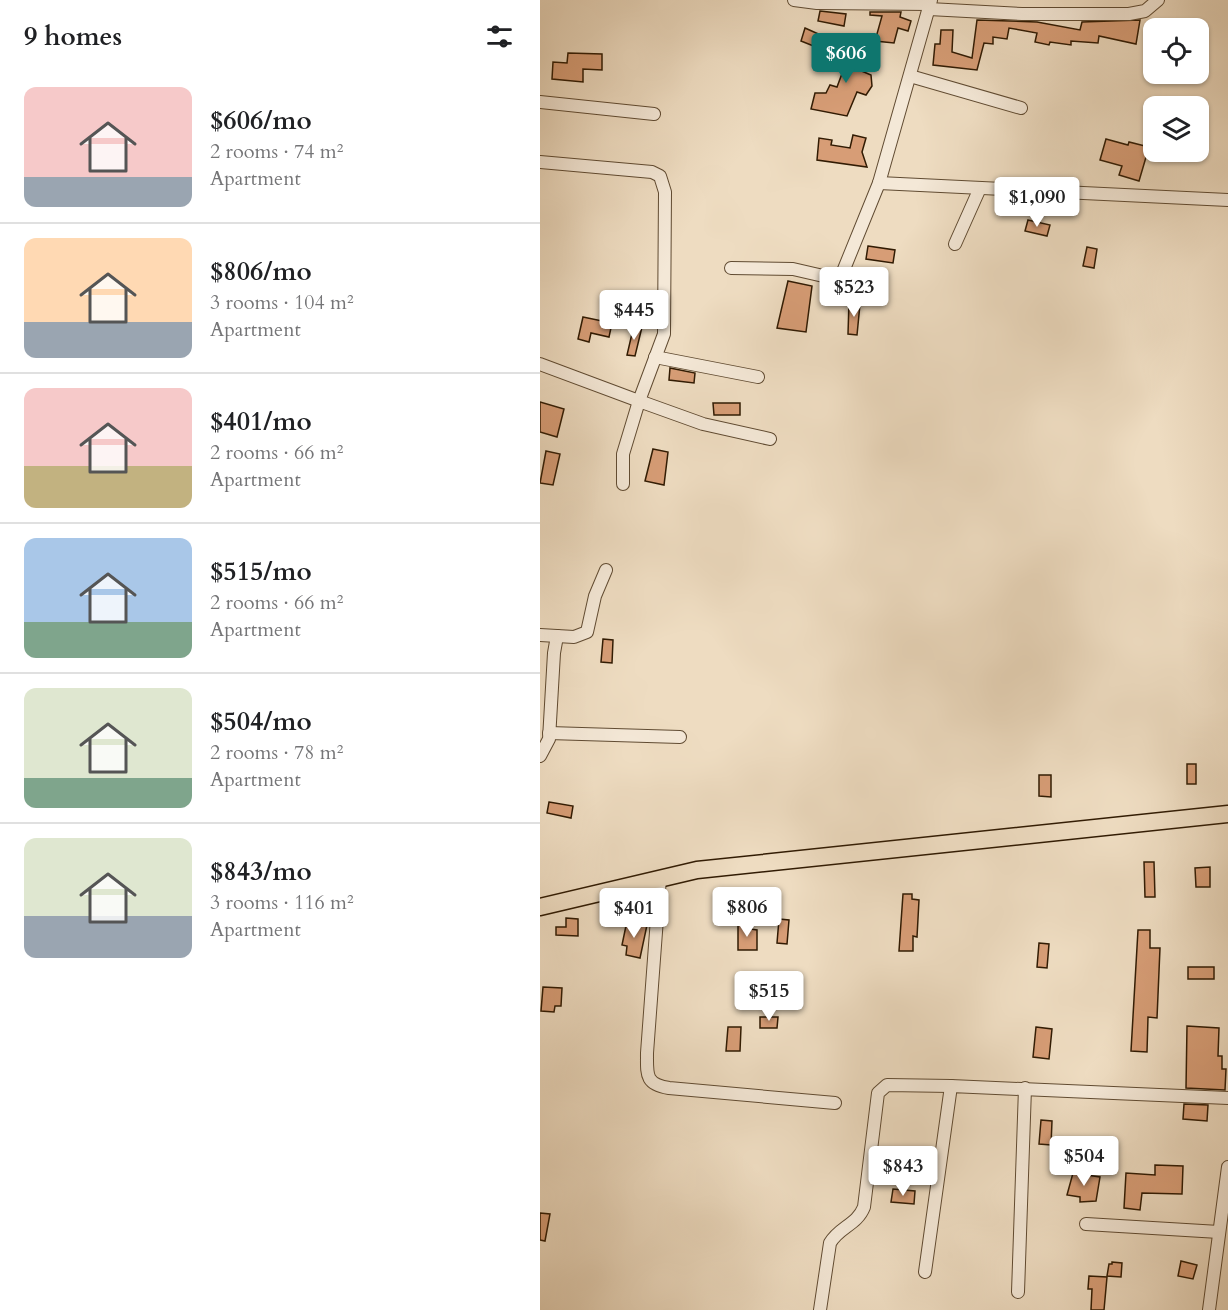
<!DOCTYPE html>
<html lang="en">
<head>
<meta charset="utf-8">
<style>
	:root { --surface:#fff; --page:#f2f2f2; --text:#202124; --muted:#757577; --line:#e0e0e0; --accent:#0f766e }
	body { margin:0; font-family:Cardo,serif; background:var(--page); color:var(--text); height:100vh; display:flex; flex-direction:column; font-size:22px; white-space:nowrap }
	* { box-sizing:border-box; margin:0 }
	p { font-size:20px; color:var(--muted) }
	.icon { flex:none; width:33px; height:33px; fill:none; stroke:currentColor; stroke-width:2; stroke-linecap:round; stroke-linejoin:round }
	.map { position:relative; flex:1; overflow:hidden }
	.side { display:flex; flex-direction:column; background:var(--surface); width:540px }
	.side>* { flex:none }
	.controls { position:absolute; left:603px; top:18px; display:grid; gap:12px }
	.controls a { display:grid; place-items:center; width:66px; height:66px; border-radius:12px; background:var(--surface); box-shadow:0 2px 4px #0004; font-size:30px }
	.price { position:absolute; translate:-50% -51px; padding:0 14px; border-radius:6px; background:#fff; color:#222; font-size:20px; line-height:39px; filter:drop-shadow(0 2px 3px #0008) }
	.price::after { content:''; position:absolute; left:50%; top:36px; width:18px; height:14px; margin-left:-9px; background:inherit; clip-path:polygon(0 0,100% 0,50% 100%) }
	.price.current { background:var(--accent); color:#fff }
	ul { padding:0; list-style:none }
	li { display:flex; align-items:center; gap:18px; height:150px; padding:0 24px }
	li+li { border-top:2px solid var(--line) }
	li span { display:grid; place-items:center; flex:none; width:168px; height:120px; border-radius:12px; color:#555 }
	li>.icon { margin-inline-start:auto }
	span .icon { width:72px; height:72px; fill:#fffc; stroke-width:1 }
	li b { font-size:26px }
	h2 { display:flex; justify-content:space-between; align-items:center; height:72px; padding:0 24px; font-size:26px }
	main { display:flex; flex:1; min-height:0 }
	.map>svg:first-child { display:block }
</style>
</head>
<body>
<main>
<section class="side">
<h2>9 homes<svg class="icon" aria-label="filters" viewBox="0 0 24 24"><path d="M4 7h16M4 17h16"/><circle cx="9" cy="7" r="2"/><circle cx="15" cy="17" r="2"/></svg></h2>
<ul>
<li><span style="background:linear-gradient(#f6c9c9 75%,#9aa5b1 0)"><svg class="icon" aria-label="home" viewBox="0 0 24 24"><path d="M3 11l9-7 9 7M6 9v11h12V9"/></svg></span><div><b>$606/mo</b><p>2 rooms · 74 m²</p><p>Apartment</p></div></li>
<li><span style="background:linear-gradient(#ffd9b3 70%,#9aa5b1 0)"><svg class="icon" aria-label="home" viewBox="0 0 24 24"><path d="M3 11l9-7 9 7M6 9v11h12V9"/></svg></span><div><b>$806/mo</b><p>3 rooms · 104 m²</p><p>Apartment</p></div></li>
<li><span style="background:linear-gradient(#f6c9c9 65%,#c2b280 0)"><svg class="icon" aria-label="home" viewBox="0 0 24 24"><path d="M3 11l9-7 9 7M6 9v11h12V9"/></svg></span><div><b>$401/mo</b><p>2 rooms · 66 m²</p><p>Apartment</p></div></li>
<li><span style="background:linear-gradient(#a9c7e8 70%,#7fa58c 0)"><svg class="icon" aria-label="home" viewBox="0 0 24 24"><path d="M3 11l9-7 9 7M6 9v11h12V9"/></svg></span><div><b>$515/mo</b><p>2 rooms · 66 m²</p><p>Apartment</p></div></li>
<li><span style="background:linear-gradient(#dfe7d0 75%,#7fa58c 0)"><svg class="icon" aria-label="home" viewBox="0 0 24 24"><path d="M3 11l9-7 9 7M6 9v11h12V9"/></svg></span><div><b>$504/mo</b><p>2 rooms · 78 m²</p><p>Apartment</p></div></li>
<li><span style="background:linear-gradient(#dfe7d0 65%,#9aa5b1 0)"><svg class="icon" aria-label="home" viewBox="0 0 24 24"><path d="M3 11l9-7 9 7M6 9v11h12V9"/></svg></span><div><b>$843/mo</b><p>3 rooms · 116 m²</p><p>Apartment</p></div></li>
</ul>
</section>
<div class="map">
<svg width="688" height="1310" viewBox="0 0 688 1310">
	<rect width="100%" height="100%" fill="#eedcc1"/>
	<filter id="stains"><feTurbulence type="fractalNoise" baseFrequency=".00333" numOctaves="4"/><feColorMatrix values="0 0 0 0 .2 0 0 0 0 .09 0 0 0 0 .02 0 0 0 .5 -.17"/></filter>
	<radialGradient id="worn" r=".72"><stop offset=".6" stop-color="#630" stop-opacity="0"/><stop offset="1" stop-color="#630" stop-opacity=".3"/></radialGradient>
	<g fill="#d79d76" stroke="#311b03" stroke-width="1.5">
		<path d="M 280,11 L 306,14 L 304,26 L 278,21 Z"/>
		<path d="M 330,12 L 361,12 L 360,17 L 371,21 L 368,31 L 358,28 L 354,43 L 335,41 L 342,16 L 330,15 Z"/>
		<path d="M 437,20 L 497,22 L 540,30 L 542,22 L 600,20 L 596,44 L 559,36 L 558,43 L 531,41 L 531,45 L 510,42 L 509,45 L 495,42 L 497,33 L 469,28 L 467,39 L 453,37 L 453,44 L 444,43 L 437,70 L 393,65 L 395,44 L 400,44 L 401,30 L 413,30 L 412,52 L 432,58 Z"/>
		<path d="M 265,28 L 294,41 L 291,53 L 261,41 Z"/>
		<path d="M 316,36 L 329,40 L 317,69 L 331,75 L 332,86 L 326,95 L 317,92 L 307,116 L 271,109 L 275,93 L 286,93 L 290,85 L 297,87 Z"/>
		<path d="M 28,53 L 62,54 L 62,70 L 43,69 L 43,82 L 12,79 L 13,62 L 27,63 Z"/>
		<path d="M 313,135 L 326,138 L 322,152 L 327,167 L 277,160 L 279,138 L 292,140 L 291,145 L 310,148 Z"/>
		<path d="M 566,139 L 588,145 L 589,142 L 609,147 L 599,181 L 579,175 L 582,166 L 560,160 Z"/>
		<path d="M 488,220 L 510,225 L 507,236 L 485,231 Z"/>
		<path d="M 328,246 L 355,250 L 353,263 L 326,259 Z"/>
		<path d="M 547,247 L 557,249 L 554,268 L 543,266 Z"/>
		<path d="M 248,281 L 272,286 L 266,332 L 237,328 Z"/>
		<path d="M 309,302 L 320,304 L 317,335 L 308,334 Z"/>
		<path d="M 43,317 L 72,323 L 69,337 L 51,333 L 49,342 L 38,339 Z"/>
		<path d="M 94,325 L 102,327 L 95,356 L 87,355 Z"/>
		<path d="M 130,368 L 155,373 L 154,383 L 129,380 Z"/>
		<path d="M 0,402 L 24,409 L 17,437 L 0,432 Z"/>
		<path d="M 173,403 L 200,403 L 200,415 L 174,415 Z"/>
		<path d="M 113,449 L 128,452 L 124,485 L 105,481 Z"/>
		<path d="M 6,451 L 20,454 L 13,485 L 0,483 Z"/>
		<path d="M 63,639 L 73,640 L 72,663 L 61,662 Z"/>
		<rect x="647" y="764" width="9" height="20"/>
		<path d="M 499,775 L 511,775 L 511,797 L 499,796 Z"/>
		<path d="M 9,802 L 33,806 L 31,818 L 7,813 Z"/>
		<path d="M 604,862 L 614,862 L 615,897 L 605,897 Z"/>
		<path d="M 670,867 L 670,887 L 656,887 L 655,868 Z"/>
		<path d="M 363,894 L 372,894 L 372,899 L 379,900 L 377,937 L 373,936 L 373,951 L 359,951 Z"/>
		<path d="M 26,918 L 38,919 L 38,936 L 16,935 L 16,927 L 26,927 Z"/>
		<path d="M 239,919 L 249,920 L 247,944 L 237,943 Z"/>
		<path d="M 87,921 L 107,925 L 100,958 L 86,955 L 87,946 L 82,945 Z"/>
		<path d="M 198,925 L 211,925 L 210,929 L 217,930 L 217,950 L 198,950 Z"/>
		<path d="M 598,930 L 610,930 L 610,948 L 620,948 L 617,1018 L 608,1017 L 607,1052 L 591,1051 Z"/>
		<path d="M 499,943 L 509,944 L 507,968 L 497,967 Z"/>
		<rect x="648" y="967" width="26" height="12"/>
		<path d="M 236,979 L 248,980 L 246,1001 L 222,999 L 223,984 L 235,985 Z"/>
		<path d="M 3,987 L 22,988 L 21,1006 L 15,1006 L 14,1012 L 1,1011 Z"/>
		<path d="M 220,1017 L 238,1017 L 237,1028 L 220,1028 Z"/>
		<path d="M 647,1026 L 679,1028 L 678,1056 L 682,1056 L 682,1069 L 686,1069 L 685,1090 L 646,1088 Z"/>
		<path d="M 188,1027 L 201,1027 L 200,1051 L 186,1051 Z"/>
		<path d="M 496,1027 L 512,1029 L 509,1059 L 493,1057 Z"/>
		<path d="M 644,1104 L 668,1105 L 667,1121 L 643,1119 Z"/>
		<path d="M 501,1120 L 512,1121 L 511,1145 L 499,1144 Z"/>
		<path d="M 615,1165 L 643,1166 L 642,1194 L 602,1193 L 600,1210 L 584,1208 L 586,1173 L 615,1175 Z"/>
		<path d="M 533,1173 L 560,1177 L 556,1201 L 540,1202 L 540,1197 L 527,1195 Z"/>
		<path d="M 353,1189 L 375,1191 L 374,1204 L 351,1202 Z"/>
		<path d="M 0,1213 L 10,1214 L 5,1241 L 0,1240 Z"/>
		<path d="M 641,1261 L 657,1265 L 653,1279 L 638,1276 Z"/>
		<path d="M 572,1262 L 582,1263 L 581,1277 L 567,1276 L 569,1264 L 572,1264 Z"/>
		<path d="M 549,1276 L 567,1277 L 564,1310 L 551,1310 L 552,1289 L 548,1289 Z"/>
	</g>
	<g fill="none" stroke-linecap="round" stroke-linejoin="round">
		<defs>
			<g id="minor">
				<path d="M 254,0 L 277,3 L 390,4"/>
				<path d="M 389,9 L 482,14 L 589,14 L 605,11 L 618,0"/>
				<path d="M 370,76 L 481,108"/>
				<path d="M 0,102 L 114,114"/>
				<path d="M 0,162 L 112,172 L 120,176 L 125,192 L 124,334 L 99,401 L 0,364"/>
				<path d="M 339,183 L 688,200"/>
				<path d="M 415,244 L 440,188"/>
				<path d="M 191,268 L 253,269 L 292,278 L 302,274 L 339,183 L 391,0"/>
				<path d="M 115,357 L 218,377"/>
				<path d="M 83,484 L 83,454 L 99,401 L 163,424 L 230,439"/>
				<path d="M 0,635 L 34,637 L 47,632 L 55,596 L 66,570"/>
				<path d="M 9,733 L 140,737"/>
				<path d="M 0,756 L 9,739 L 14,653 L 17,636"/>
				<path d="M 120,878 L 107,1053 C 107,1075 105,1084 129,1088 L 295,1103"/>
				<path d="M 546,1224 L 679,1232"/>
				<path d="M 385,1272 L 411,1086 L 688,1098"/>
				<path d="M 478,1292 L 485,1088"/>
				<path d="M 280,1310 L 290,1243 C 299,1227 317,1225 324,1207 L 338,1093 L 347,1085 L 411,1086"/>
				<path d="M 669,1310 L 688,1167"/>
			</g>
			<path id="highway" d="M 0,907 L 157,870 L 688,814"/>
		</defs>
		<use href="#minor" stroke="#604b32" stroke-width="14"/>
		<use href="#highway" stroke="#311b03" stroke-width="19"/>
		<use href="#minor" stroke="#f4e8d7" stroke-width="12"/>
		<use href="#highway" stroke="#eedcc1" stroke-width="16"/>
	</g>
	<rect width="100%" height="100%" filter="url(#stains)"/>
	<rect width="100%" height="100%" fill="url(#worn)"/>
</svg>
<div class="controls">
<a><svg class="icon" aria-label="locate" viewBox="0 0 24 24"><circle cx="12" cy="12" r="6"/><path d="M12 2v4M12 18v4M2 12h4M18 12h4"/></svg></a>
<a><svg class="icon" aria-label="layers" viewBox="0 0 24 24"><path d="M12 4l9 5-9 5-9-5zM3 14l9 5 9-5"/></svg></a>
</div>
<b class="price current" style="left:306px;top:84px">$606</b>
<b class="price" style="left:497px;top:228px">$1,090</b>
<b class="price" style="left:314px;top:318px">$523</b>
<b class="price" style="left:94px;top:341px">$445</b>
<b class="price" style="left:207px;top:938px">$806</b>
<b class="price" style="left:94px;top:939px">$401</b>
<b class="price" style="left:229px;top:1022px">$515</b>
<b class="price" style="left:544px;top:1187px">$504</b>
<b class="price" style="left:363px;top:1197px">$843</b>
</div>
</main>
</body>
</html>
